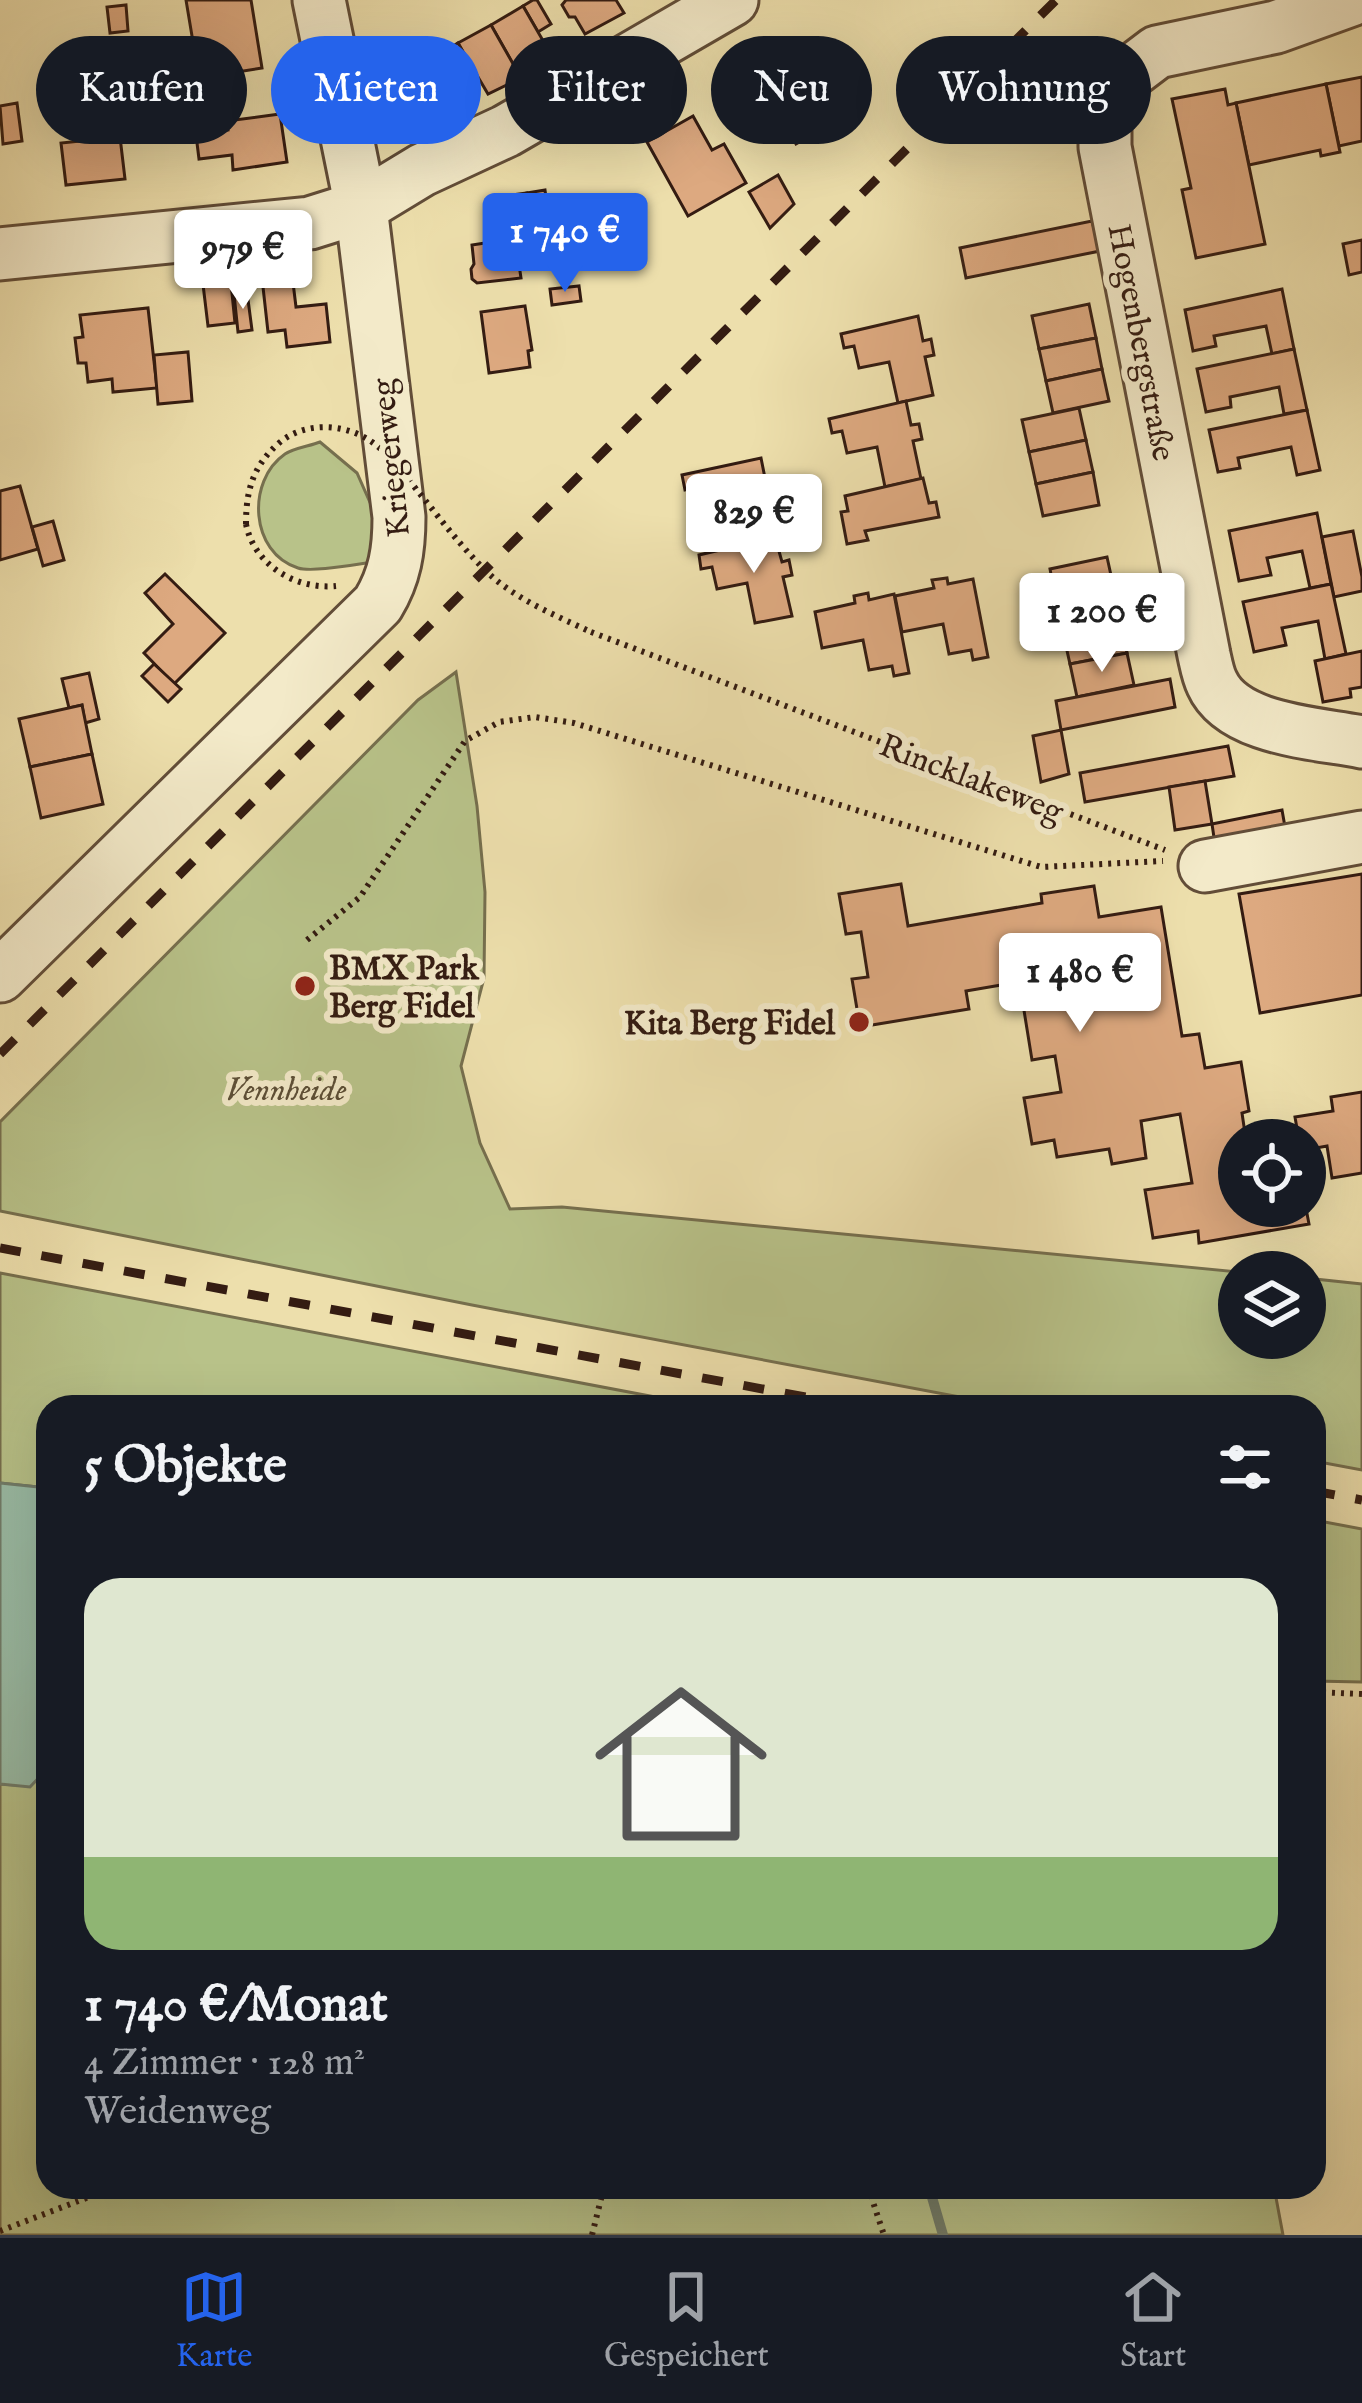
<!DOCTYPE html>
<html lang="de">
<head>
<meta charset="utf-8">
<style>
	:root { --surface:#171b24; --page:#20242c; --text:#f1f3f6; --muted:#9ea1a6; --line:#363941; --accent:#2563eb }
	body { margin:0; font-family:"IM FELL English",serif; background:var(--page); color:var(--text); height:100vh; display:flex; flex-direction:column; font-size:45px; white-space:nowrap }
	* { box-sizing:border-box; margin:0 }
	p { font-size:39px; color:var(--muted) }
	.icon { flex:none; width:66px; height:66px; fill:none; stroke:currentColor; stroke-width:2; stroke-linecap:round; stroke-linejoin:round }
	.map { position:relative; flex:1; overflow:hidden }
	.side { position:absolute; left:36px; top:1395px; width:1290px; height:804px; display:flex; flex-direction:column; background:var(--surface); border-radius:36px; box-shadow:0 12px 48px #0002 }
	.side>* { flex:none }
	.guide { position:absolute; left:36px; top:36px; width:1290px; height:108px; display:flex; gap:24px }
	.tools { position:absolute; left:1218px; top:1119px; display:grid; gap:24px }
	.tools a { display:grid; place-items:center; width:108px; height:108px; border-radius:50%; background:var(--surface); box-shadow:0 12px 48px #0002; font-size:60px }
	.price { position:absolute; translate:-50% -102px; padding:0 27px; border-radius:12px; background:#fff; color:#222; font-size:39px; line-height:78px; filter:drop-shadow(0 3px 6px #0008) }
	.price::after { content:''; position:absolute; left:50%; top:72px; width:36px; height:27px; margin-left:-18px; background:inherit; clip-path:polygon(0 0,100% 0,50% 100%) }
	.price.on { background:var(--accent); color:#fff }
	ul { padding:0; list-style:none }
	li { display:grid; align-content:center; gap:24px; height:636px; padding:0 48px }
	li span { display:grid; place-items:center; height:372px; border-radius:36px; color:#555 }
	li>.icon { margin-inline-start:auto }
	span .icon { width:216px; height:216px; fill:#fffc; stroke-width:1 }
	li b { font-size:51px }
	h2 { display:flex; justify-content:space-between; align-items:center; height:144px; padding:0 48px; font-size:51px }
	.pill { padding:0 42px; border-radius:54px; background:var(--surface); box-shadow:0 12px 48px #0002; font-size:42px; line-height:108px }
	.pill.on { background:var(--accent); color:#fff }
	.tab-bar { display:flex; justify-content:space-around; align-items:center; height:168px; border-top:3px solid var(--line); background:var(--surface); font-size:33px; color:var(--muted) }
	.tab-bar a { display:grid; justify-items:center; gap:6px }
	.tab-bar .on { color:var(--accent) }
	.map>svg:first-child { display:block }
</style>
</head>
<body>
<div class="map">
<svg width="1362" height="2235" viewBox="0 0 1362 2235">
	<rect width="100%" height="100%" fill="#eddfac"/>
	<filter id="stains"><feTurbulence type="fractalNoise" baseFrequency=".00167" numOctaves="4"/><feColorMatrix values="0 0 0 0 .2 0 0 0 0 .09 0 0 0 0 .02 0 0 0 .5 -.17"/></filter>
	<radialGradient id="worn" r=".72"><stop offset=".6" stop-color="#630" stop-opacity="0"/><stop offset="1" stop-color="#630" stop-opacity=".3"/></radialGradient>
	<g fill="#b8c289" stroke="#766f4e" stroke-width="3">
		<path d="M 320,442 L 357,473 L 372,507 L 381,561 C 362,563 313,573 298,568 C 250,553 246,481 285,454 C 294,448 310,446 320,442 Z"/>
		<path d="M 456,672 L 477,806 L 485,892 L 484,978 L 461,1066 L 480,1143 L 510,1209 L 562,1207 L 1239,1272 L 1239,1338 L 1305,1338 L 1305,1278 L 1362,1284 L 1362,1470 L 1314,1461 L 1314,1407 L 1013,1407 L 472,1305 L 0,1211 L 0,1122 L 418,700 Z"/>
		<path d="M 0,1273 L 708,1407 L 48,1407 L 48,1488 L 0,1483 Z"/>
		<path d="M 1314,1520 L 1362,1529 L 1362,1682 L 1314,1681 Z"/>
		<path d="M 48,1768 L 48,2187 L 1274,2187 L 1283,2235 L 0,2235 L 0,1784 L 30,1786 Z"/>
	</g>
	<path fill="#9abda7" stroke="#717d6b" stroke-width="3" d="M 0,1483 L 48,1488 L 48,1768 L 30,1787 L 0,1784 Z"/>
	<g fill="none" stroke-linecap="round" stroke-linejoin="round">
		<path stroke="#717d6b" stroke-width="10" d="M 929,2187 L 943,2235"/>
	</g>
	<g fill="#dda980" stroke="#341c12" stroke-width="3">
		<path d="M 186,0 L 251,0 L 262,68 L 199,78 Z"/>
		<path d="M 533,0 L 537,0 L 551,24 L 538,32 L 523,6 Z"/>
		<path d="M 566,0 L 616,0 L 624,13 L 585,34 L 575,17 L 569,17 L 562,5 Z"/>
		<path d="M 126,5 L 128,31 L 110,33 L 107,7 Z"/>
		<path d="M 523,6 L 553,58 L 521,78 L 491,25 Z"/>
		<path d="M 491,25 L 521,78 L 488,94 L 458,43 Z"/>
		<path d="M 458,43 L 473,70 L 459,77 L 444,52 Z"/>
		<path d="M 814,45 L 852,112 L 796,144 L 784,121 L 768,131 L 756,111 L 772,102 L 758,76 Z"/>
		<path d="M 441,46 L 466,88 L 452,96 L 427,54 Z"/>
		<path d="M 134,62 L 138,96 L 123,98 L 119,64 Z"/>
		<path d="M 432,62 L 457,105 L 429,124 L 414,130 L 389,87 Z"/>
		<path d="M 1362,77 L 1362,141 L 1339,146 L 1326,84 Z"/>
		<path d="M 1326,84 L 1340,152 L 1321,156 L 1320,150 L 1249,165 L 1236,103 Z"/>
		<path d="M 1225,89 L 1228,105 L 1236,103 L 1265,244 L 1196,258 L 1182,190 L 1191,188 L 1172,99 Z"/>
		<path d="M 141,96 L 145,135 L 126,137 L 123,98 Z"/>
		<path d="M 17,103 L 22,141 L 3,144 L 0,106 Z"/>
		<path d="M 280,114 L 287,162 L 233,170 L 232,155 L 199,159 L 196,135 L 228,130 L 227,121 Z"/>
		<path d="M 693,116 L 712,150 L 724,144 L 746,183 L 688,216 L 647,142 Z"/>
		<path d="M 120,137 L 125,179 L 66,185 L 61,143 Z"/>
		<path d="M 778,175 L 794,204 L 770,228 L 749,192 Z"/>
		<path d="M 545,190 L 551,237 L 534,238 L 527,193 Z"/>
		<path d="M 527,193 L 535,248 L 517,251 L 521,278 L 477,283 L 472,279 L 471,269 L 474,264 L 472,245 L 498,241 L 490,198 Z"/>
		<path d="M 1092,221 L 1100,251 L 966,278 L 960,248 Z"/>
		<path d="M 1362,240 L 1362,272 L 1349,275 L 1343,244 Z"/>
		<path d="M 291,266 L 296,307 L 326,304 L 330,342 L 287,347 L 285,330 L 268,332 L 261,269 Z"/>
		<path d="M 230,273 L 235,323 L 208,326 L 202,276 Z"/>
		<path d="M 579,286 L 581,301 L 552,305 L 550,289 Z"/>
		<path d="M 1282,289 L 1294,349 L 1272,354 L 1266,326 L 1214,336 L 1216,346 L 1193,351 L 1185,310 Z"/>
		<path d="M 247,292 L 252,330 L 238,332 L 234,294 Z"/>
		<path d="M 1089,304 L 1096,338 L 1039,349 L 1032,316 Z"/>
		<path d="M 525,306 L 532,350 L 528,351 L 530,367 L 489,373 L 481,312 Z"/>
		<path d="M 148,308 L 157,388 L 113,392 L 112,379 L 88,382 L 86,363 L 78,363 L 75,338 L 83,337 L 80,315 Z"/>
		<path d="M 918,316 L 923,341 L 931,339 L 934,355 L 925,357 L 933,395 L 898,403 L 889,362 L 859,368 L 854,346 L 844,348 L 841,334 Z"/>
		<path d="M 1096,338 L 1102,369 L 1046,381 L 1039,349 Z"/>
		<path d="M 1294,349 L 1307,410 L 1284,414 L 1279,387 L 1230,397 L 1231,407 L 1206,412 L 1197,369 Z"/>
		<path d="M 188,352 L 192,401 L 158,404 L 154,355 Z"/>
		<path d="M 1102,369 L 1109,401 L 1053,413 L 1046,381 Z"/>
		<path d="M 906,401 L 911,425 L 919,424 L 922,439 L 913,441 L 921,479 L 885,487 L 877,447 L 847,453 L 842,431 L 832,433 L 829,419 Z"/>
		<path d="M 1079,408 L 1086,440 L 1029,452 L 1022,420 Z"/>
		<path d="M 1307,410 L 1320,470 L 1297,475 L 1291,447 L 1238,458 L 1240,468 L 1218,472 L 1209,430 Z"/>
		<path d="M 1086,440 L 1093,472 L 1036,484 L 1029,452 Z"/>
		<path d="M 761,458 L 766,483 L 773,481 L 776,496 L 767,498 L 775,537 L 739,545 L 731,505 L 701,511 L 697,487 L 685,490 L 682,475 Z"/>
		<path d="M 1093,472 L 1099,505 L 1043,516 L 1036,484 Z"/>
		<path d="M 923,478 L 929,503 L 936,502 L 939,517 L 865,531 L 868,540 L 847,544 L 841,512 L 848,511 L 845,496 Z"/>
		<path d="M 20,486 L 38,549 L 0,560 L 0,491 Z"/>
		<path d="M 1317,513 L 1331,584 L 1310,588 L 1302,551 L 1267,558 L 1271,575 L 1239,581 L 1229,531 Z"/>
		<path d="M 53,521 L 64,560 L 43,566 L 32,527 Z"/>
		<path d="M 1353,531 L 1362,577 L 1362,591 L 1334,597 L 1322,537 Z"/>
		<path d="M 775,537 L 782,562 L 789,560 L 792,575 L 783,577 L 792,616 L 755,623 L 747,583 L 717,589 L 712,567 L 701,569 L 699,555 Z"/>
		<path d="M 1107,557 L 1114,589 L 1056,601 L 1050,569 Z"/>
		<path d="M 165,574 L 225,633 L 174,684 L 144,653 L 173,624 L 145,593 Z"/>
		<path d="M 947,578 L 948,584 L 973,579 L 988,657 L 973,660 L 971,650 L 949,654 L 943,624 L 902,632 L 895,596 L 934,588 L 932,580 Z"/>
		<path d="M 1331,584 L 1346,654 L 1325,659 L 1318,621 L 1282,628 L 1286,645 L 1254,652 L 1243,602 Z"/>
		<path d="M 1114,589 L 1120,620 L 1063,633 L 1056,601 Z"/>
		<path d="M 868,593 L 869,600 L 894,594 L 909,673 L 894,676 L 892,666 L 869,670 L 863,640 L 822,648 L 815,612 L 855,603 L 854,596 Z"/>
		<path d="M 1120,620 L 1127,653 L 1070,664 L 1063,633 Z"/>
		<path d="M 1362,651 L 1362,687 L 1350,689 L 1351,697 L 1323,702 L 1315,661 Z"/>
		<path d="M 1127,653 L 1134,685 L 1077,697 L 1070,664 Z"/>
		<path d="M 154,664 L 181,689 L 168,702 L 142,676 Z"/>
		<path d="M 89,673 L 99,719 L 85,723 L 82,705 L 69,708 L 62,679 Z"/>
		<path d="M 1170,679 L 1175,707 L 1061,730 L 1056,701 Z"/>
		<path d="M 82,705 L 92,754 L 30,767 L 19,719 Z"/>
		<path d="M 1061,730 L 1069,774 L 1041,782 L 1033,736 Z"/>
		<path d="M 1228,746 L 1234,776 L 1085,802 L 1080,773 Z"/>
		<path d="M 92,754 L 103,804 L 41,818 L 30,767 Z"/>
		<path d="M 1205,781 L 1212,824 L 1175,830 L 1169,787 Z"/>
		<path d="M 1282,810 L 1287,838 L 1216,851 L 1212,824 Z"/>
		<path d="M 1362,874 L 1362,995 L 1260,1013 L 1239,894 Z"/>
		<path d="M 901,884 L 908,926 L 1042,903 L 1041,894 L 1094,886 L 1099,917 L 1161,907 L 1182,1036 L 1199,1034 L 1205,1068 L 1241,1062 L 1249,1111 L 1242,1113 L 1246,1140 L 1239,1140 L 1239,1206 L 1305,1206 L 1305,1203 L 1309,1224 L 1199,1243 L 1198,1231 L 1153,1238 L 1145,1190 L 1192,1183 L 1180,1114 L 1141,1121 L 1146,1158 L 1112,1164 L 1109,1149 L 1057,1157 L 1054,1140 L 1032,1144 L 1024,1098 L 1061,1092 L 1055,1056 L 1032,1060 L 1022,998 L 1010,1000 L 1007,984 L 966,991 L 969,1009 L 860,1027 L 852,979 L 868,977 L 861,932 L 846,934 L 839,894 Z"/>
		<path d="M 1362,1092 L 1362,1173 L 1332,1178 L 1327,1146 L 1305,1150 L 1305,1140 L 1299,1140 L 1295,1117 L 1333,1111 L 1331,1097 Z"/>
	</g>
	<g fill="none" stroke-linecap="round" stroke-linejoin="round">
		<defs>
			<g id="minor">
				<path d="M 1351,0 L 1276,27 L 1157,52 L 1124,77 L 1105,112 L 1105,147 L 1204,655 C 1206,664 1208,675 1212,683 C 1233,730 1317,733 1362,742"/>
				<path d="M 0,254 L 310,223 L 361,207 L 422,170 L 506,131 L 732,0"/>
				<path d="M 1205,866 L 1362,837"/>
				<path d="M 0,976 L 378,604 C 395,576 399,550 399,517 L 361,207 L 319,0"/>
			</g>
		</defs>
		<use href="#minor" stroke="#624d38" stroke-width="57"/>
		<g stroke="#341c12" stroke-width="6" stroke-dasharray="3 6" stroke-linecap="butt">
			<path d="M 246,524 C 254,565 296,590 336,586"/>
			<path d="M 591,632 L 1165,850"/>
			<path d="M 307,940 L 360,897 L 465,741 L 499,722 L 535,717 L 574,723 L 1041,867 L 1163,861"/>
			<path d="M 1314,1692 L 1362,1694"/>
			<path d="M 868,2187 L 884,2235"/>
			<path d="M 0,2231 L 115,2187"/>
			<path d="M 592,2235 L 604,2187"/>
		</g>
		<use href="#minor" stroke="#f3eac9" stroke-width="51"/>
		<g stroke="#341c12" stroke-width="9" stroke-dasharray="21 21" stroke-linecap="butt">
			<path d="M 0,1054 L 1056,0"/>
			<path d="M 0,1248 L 860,1407"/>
			<path d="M 1314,1491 L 1362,1500"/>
		</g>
		<path stroke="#341c12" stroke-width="6" stroke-dasharray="3 6" stroke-linecap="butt" d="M 246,524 C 246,490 253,466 279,443 C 305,421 345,423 372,442 C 390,455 403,472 416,489 C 439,517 461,547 488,573 C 517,600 555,615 591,632"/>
	</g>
	<g fill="#8f2418" stroke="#f3eac9" stroke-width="4.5">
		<circle cx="305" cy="986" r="12"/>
		<circle cx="859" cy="1022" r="12"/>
	</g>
	<g text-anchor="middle" stroke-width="12" stroke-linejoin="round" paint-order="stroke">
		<g font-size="33" fill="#341c12" stroke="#f3eac9">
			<text transform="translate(1143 342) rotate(79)" y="12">Hogenbergstraße</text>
			<text transform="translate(389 458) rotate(-96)" y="12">Kriegerweg</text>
			<text transform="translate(972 777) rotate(21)" y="12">Rincklakeweg</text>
		</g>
		<g font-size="33" font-weight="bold" fill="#341c12" stroke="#f3eac9" text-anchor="start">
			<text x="329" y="979">BMX Park<tspan x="329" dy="38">Berg Fidel</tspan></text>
			<text x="835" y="1034" text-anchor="end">Kita Berg Fidel</text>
		</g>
		<g font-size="33" font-style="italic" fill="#5c4e36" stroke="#f3eac9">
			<text x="286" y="1100">Vennheide</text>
		</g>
	</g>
	<rect width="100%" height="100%" filter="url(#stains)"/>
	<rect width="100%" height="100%" fill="url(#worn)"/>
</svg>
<div class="tools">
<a><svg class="icon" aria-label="locate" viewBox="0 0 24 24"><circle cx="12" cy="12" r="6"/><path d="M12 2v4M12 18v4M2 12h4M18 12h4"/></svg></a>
<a><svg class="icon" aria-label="layers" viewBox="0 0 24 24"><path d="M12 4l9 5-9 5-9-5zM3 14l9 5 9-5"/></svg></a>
</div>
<b class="price on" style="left:565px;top:295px">1 740 €</b>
<b class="price" style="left:243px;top:312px">979 €</b>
<b class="price" style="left:754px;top:576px">829 €</b>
<b class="price" style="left:1102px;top:675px">1 200 €</b>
<b class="price" style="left:1080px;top:1035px">1 480 €</b>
<div class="guide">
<a class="pill">Kaufen</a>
<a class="pill on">Mieten</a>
<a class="pill">Filter</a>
<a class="pill">Neu</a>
<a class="pill">Wohnung</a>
</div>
<section class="side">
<h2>5 Objekte<svg class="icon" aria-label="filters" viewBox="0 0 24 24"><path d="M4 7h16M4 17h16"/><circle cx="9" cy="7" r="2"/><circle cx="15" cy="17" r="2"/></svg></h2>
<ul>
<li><span style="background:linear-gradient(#dfe7d0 75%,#8fb573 0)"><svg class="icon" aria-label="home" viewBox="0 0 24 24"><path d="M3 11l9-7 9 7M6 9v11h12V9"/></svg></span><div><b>1 740 €/Monat</b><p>4 Zimmer · 128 m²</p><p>Weidenweg</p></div></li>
</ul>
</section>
</div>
<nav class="tab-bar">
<a class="on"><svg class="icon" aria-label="map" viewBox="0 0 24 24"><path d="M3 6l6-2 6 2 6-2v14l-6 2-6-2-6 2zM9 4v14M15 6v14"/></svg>Karte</a>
<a><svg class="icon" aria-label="saved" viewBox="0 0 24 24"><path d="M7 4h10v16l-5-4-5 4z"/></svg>Gespeichert</a>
<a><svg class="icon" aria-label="home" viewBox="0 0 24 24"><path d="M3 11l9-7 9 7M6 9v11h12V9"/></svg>Start</a>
</nav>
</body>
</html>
